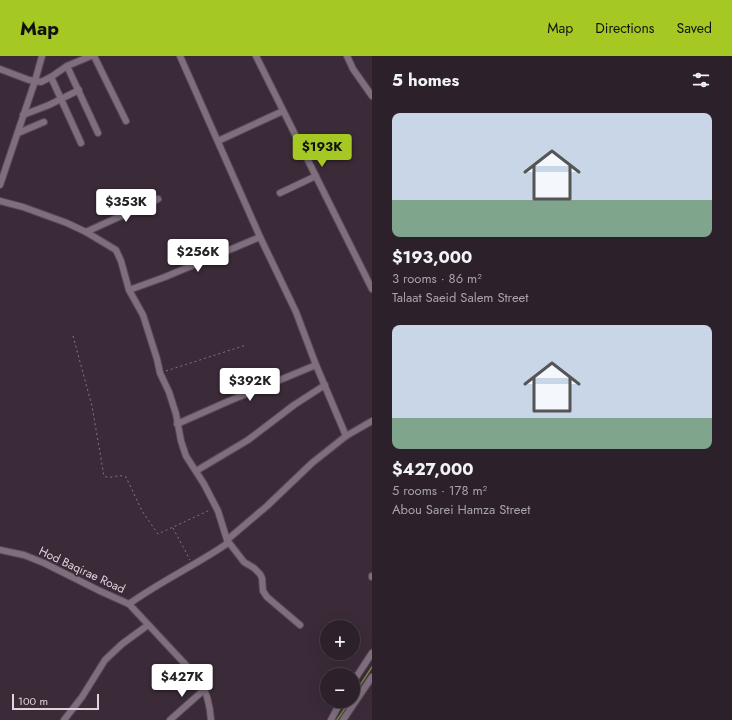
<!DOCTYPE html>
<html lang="en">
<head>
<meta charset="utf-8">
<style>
	:root { --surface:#2c202b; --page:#342833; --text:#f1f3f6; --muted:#a6a3a9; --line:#483e47; --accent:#a5c823 }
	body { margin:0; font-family:Jost,sans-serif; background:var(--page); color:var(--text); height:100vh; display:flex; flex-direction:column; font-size:15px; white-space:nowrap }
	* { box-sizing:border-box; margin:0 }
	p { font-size:13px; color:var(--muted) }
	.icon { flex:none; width:22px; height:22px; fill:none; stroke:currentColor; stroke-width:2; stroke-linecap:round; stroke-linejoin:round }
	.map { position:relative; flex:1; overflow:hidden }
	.drawer { display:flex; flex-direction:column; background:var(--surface); width:360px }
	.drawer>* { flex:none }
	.controls { position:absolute; left:320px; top:564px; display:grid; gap:8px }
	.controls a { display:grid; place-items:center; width:40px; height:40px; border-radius:50%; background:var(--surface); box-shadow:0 4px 16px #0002,0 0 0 1px var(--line); font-size:20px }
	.scale { position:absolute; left:12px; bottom:10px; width:87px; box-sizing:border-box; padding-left:4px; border:2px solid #dfd5de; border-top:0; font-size:11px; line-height:14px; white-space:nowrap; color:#dfd5de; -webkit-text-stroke:3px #3b2b39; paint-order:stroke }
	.price { position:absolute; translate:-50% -34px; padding:0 9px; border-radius:4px; background:#fff; color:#222; font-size:13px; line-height:26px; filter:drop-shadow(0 1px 2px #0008) }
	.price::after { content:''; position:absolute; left:50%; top:24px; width:12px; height:9px; margin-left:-6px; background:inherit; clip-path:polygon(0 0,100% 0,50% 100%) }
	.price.active { background:var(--accent); color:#111 }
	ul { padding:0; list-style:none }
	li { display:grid; align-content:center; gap:8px; height:212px; padding:0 20px }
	li span { display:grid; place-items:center; height:124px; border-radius:8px; color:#555 }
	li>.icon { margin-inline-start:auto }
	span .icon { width:72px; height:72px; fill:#fffc; stroke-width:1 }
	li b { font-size:17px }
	h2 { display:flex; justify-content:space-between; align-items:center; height:48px; padding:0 20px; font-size:17px }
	header { display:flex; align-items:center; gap:24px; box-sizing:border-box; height:56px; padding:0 20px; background:var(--accent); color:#111 }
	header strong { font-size:19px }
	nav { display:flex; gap:22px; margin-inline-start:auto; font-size:14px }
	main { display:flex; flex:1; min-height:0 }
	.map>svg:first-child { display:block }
</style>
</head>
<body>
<header>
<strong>Map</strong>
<nav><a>Map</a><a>Directions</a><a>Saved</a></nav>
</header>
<main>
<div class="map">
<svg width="372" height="664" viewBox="0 0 372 664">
	<rect width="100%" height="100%" fill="#3b2b39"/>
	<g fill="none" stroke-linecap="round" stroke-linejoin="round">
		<g stroke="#7a8544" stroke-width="1.5">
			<path d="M 353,640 L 372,611"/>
			<path d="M 337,664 L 350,645"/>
		</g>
		<defs>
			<g id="minor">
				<path d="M 94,0 L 126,65"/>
				<path d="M 180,0 L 260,181 L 296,256 L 316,309 L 346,380"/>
				<path d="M 256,0 L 372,233"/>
				<path d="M 347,0 L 353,13 L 372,40"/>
				<path d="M 67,10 L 98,77"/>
				<path d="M 0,13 L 29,24 L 41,26 L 51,21 L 67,10 L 91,0"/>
				<path d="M 51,21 L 81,87"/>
				<path d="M 23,59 L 49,49 L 79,34"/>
				<path d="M 18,77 L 44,66"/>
				<path d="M 218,85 L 283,55"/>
				<path d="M 0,129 L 35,25 L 42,0"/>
				<path d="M 280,137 L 316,120"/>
				<path d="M 0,145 L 23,151 L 67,167 L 86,176 L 116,194 L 121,205 L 129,234 L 143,259 L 157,303 L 160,317 L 169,336 L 176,358 L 181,385 L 186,400 L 204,428 L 218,455 L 227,484 L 244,506 L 254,512 L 260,518 L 262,522 L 263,535 L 267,541 L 300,569"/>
				<path d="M 86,176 L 158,143"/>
				<path d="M 129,234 L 165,221 L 260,181"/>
				<path d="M 177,368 L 229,345 L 316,309"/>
				<path d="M 196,415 L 248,384 L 294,349 L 325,329"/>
				<path d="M 0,494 L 24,499 L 44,507 L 100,535 L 129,548 L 199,623 C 207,636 210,649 211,664"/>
				<path d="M 372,520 L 372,521"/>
				<path d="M 129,548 C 161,525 196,509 228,487 L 227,484 L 267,450 L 312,407 L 346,380 L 372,365"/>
				<path d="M 353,626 L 372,597"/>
				<path d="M 64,664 L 82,641 L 105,604 L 122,588 L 148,569"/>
				<path d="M 170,664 L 205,633"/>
				<path d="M 331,664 L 341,645"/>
				<path d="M 343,664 L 372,621"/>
			</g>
		</defs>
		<use href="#minor" stroke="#574a55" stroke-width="8"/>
		<g stroke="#857783" stroke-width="1" stroke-dasharray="2 3" stroke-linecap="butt">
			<path d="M 73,280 L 92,350 L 104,420 C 112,424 118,417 126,421 L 142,455 L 158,478 L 210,454"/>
			<path d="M 166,315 L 246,289"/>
			<path d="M 173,472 L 190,504"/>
		</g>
		<use href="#minor" stroke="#806e7e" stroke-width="6"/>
	</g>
	<g text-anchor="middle" stroke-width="3.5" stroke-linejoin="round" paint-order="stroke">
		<g font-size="12" fill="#dfd5de" stroke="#3b2b39">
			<text transform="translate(82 514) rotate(25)" y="4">Hod Baqirae Road</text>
		</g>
	</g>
</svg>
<div class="controls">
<a>+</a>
<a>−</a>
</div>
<div class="scale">100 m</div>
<b class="price active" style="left:322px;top:112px">$193K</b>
<b class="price" style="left:126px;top:167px">$353K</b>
<b class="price" style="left:198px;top:217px">$256K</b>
<b class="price" style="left:250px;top:346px">$392K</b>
<b class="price" style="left:182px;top:642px">$427K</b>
</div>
<section class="drawer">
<h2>5 homes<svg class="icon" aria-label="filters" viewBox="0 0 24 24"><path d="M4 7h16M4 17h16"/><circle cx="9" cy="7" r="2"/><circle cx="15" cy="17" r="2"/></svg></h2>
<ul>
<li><span style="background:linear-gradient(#c9d6e8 70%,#7fa58c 0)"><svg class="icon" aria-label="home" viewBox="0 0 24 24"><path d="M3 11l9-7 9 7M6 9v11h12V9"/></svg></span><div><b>$193,000</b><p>3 rooms · 86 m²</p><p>Talaat Saeid Salem Street</p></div></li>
<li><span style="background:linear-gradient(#c9d6e8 75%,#7fa58c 0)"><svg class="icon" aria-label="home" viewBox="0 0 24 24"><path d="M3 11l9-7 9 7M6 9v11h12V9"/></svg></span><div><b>$427,000</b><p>5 rooms · 178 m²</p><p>Abou Sarei Hamza Street</p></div></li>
</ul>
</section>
</main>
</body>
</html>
